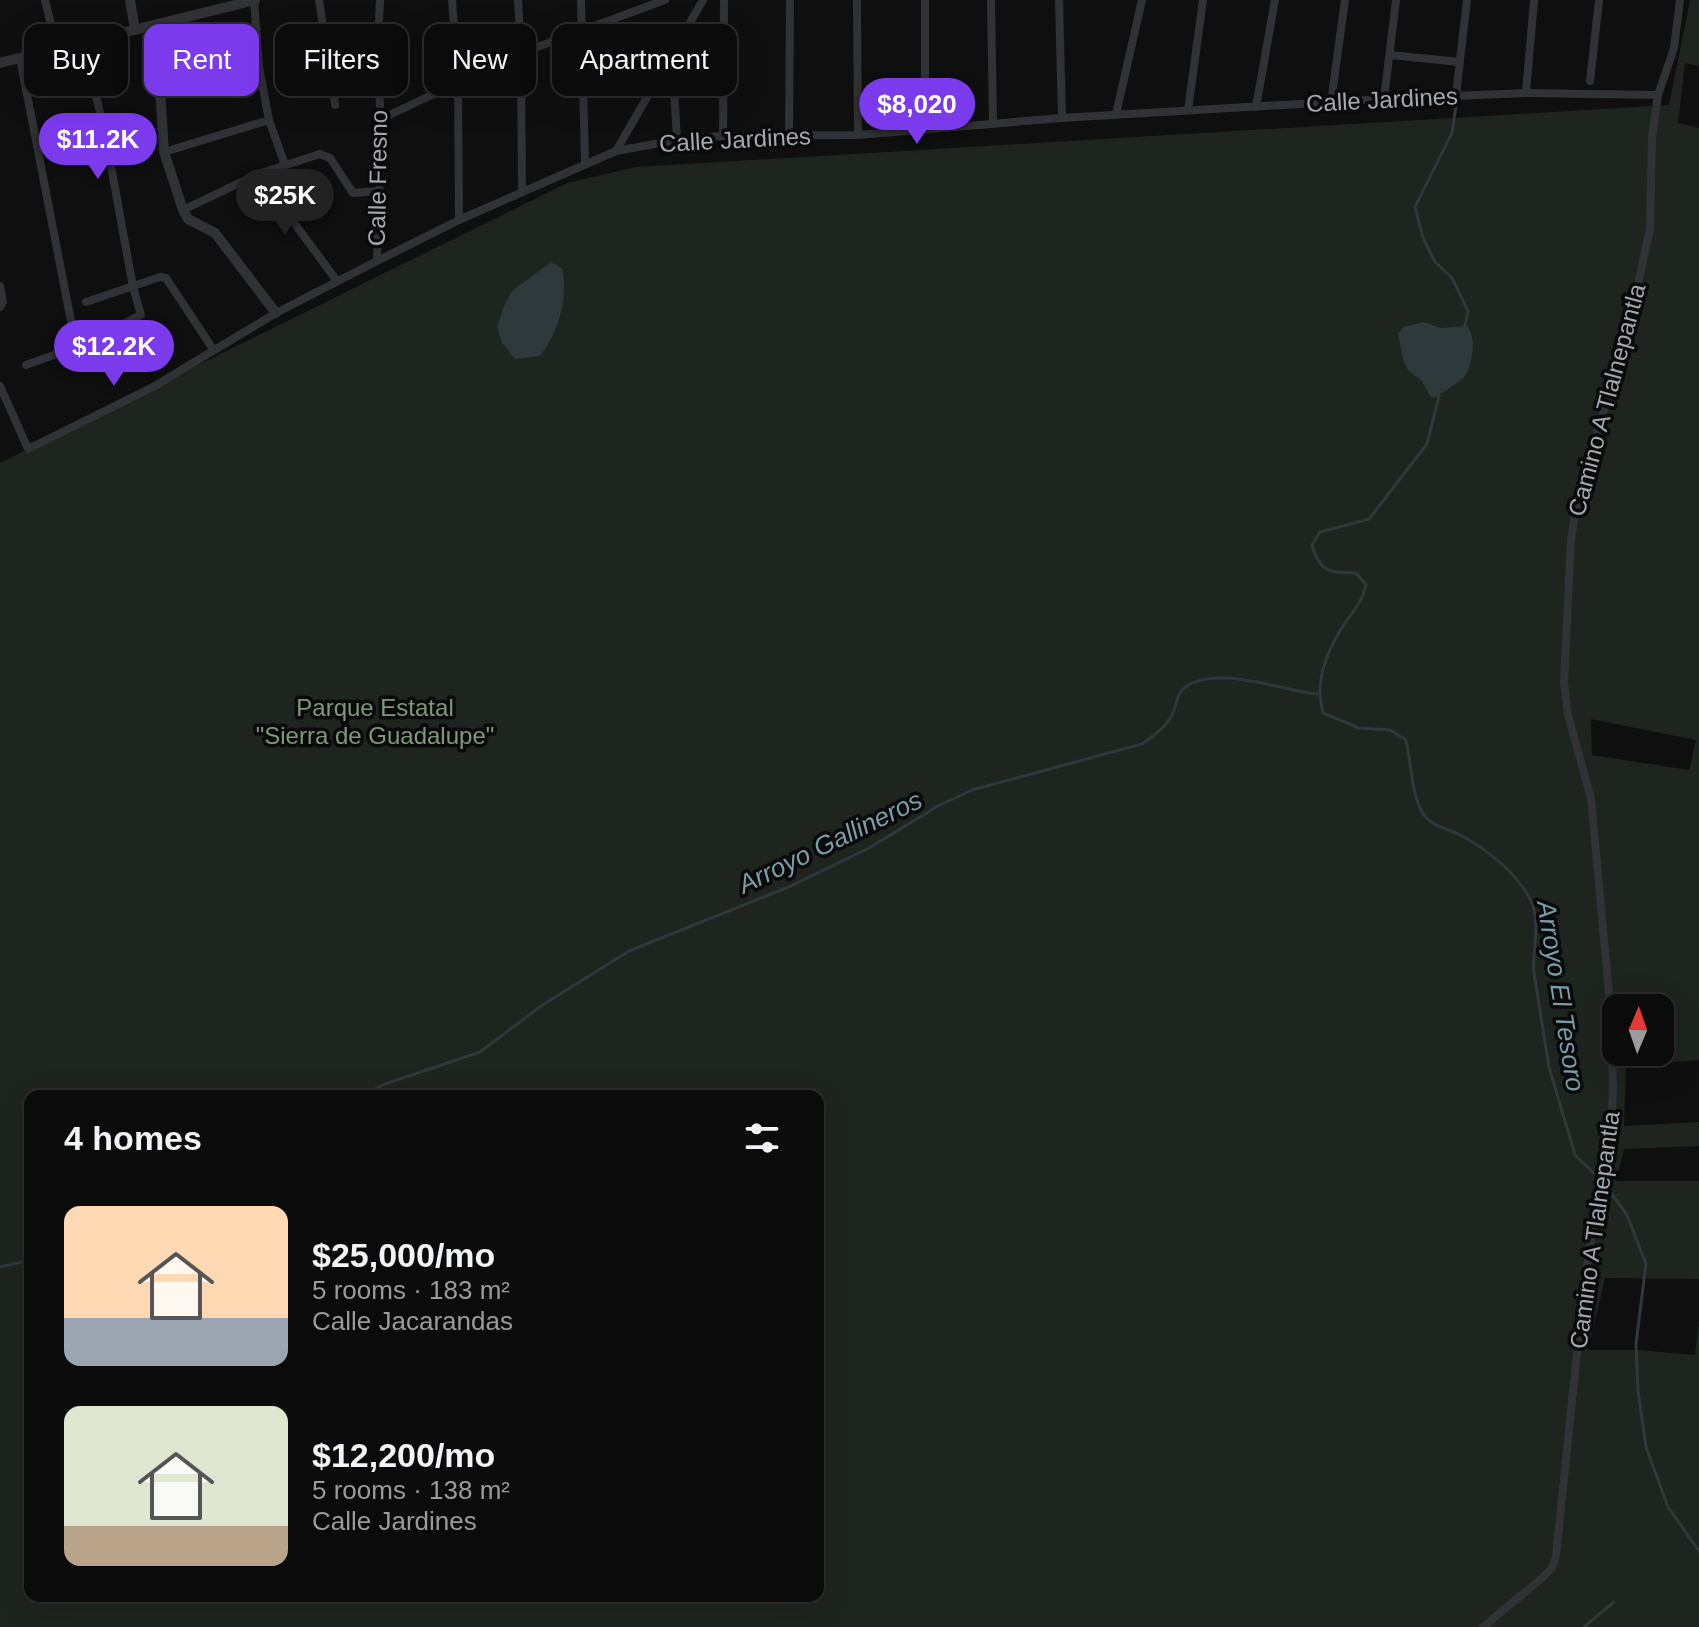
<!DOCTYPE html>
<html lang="en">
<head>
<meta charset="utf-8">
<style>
	:root { --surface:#0b0b0c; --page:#141415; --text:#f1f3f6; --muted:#9a9b9d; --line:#2b2b2d; --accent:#7c3aed }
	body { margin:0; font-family:Helvetica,sans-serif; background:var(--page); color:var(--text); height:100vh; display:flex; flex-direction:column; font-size:30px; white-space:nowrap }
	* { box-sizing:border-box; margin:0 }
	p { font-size:26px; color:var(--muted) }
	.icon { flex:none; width:44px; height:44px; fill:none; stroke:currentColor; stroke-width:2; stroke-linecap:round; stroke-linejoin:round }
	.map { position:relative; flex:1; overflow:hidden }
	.details { position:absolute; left:24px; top:1090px; width:800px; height:512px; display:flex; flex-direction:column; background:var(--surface); border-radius:16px; box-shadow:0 8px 32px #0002,0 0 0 2px var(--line) }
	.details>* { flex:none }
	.guide { position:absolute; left:24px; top:24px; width:800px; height:72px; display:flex; gap:16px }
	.needle { width:52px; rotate:2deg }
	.tools { position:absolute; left:1602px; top:994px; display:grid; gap:16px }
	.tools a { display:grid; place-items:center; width:72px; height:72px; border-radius:16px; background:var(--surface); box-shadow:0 8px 32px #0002,0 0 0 2px var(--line); font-size:40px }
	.price { position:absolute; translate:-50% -68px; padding:0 18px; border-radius:28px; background:var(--accent); color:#fff; font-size:26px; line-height:52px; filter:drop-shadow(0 2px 4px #0008) }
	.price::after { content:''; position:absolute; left:50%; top:48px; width:24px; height:18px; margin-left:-12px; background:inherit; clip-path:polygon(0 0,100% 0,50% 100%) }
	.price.current { background:#222; color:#fff }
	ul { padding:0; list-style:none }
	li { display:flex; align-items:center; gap:24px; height:200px; padding:0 40px }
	li span { display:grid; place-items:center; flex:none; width:224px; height:160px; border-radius:16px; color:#555 }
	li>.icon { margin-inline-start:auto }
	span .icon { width:96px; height:96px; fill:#fffc; stroke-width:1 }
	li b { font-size:34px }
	h2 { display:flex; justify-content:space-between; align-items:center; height:96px; padding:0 40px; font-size:34px }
	.chip { padding:0 28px; border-radius:16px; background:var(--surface); box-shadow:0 8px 32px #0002,0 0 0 2px var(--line); font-size:28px; line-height:72px }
	.chip.current { background:var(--accent); color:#fff }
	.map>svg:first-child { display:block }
</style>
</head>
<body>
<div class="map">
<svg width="1699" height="1627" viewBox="0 0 1699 1627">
	<rect width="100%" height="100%" fill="#0f0f10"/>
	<path fill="#1e241e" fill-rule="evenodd" d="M 1690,0 L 1699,0 L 1699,66 L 1685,63 L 1678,123 L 1699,128 L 1699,1060 L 1626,1066 L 1624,1126 L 1699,1122 L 1699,1146 L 1624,1149 L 1616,1181 L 1699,1181 L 1699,1279 L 1605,1278 L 1588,1350 L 1638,1350 L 1695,1355 L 1699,1320 L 1699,1627 L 0,1627 L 0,463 L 567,183 L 636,167 L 1669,105 ZM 1591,719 L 1696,740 L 1689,770 L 1592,755 ZM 1616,1008 L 1660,1008 L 1660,1052 L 1616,1052 ZM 30,1096 L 818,1096 L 818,1596 L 30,1596 Z"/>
	<g fill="#2e393b">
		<path d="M 551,262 L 562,268 C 569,297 558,333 540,356 L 515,359 L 502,343 L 497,327 L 504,306 L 512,291 Z"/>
		<path d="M 1424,322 L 1441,328 L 1467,326 C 1477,337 1473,363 1465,376 C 1462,380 1439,396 1433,398 L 1430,396 L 1422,381 L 1408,370 L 1403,359 L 1398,334 L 1403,327 Z"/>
	</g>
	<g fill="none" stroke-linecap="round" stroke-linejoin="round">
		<g stroke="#2e393b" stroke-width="3">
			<path d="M 1456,106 L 1452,133 L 1415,207 L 1423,238 L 1435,262 L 1452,278 L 1468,311 L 1464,330"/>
			<path d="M 1439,396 L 1427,444 L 1369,519 L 1320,532 L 1312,545 C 1320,573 1329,572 1356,573 L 1366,585 C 1363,601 1354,610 1345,623 C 1327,650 1314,682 1323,713 L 1359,728 L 1390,730 L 1406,740 C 1411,762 1411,791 1422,812 C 1430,827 1451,829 1464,837 C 1489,851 1523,878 1533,906 C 1540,930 1532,949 1534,973 L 1549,1067 L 1575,1155 L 1599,1178"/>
			<path d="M 361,1096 L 385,1084 L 480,1052 L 541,1006 L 629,951 L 791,886 L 869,848 L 938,806 L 972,790 L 1142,744 C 1154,736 1167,726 1173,713 C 1176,706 1177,695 1182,690 C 1209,662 1284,691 1317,694"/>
			<path d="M 1604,1183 L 1627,1215 L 1646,1264 L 1636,1344 L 1638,1391 L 1646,1447 L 1668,1507 L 1699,1551"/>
			<path d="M 0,1267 L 30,1260"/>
			<path d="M 1584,1627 L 1614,1602"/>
		</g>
		<g stroke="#313235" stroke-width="8">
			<path d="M 45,0 L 57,49"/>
			<path d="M 254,0 L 259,67 L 269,120 L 285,165"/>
			<path d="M 319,0 L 335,105"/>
			<path d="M 452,0 L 458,81 L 459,220"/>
			<path d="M 518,0 L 521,53 L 522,192"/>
			<path d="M 581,0 L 585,163"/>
			<path d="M 857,0 L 858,135"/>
			<path d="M 991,0 L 993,124"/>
			<path d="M 1059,0 L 1062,118"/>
			<path d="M 672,55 L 677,140"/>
			<path d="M 1390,55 L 1460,62"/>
			<path d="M 20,58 L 76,347"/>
			<path d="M 1590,81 L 1599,0"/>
			<path d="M 159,89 L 259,67"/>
			<path d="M 1526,93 L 1534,0"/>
			<path d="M 1456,95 L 1467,0"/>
			<path d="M 1384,99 L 1396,0"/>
			<path d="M 1331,102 L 1345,0"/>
			<path d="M 1256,107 L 1275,0"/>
			<path d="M 1188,110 L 1203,0"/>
			<path d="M 1116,114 L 1142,0"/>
			<path d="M 381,119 L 521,53 L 665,0"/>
			<path d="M 925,129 L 925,0"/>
			<path d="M 789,135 L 790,0"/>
			<path d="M 723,136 L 724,0"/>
			<path d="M 616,151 L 703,0"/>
			<path d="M 164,152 L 269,120"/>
			<path d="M 258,174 L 337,281"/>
			<path d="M 183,210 L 258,174 L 320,154 L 330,158 L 353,193 L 380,191"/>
			<path d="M 377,261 L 381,119 L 377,62 L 380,0"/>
			<path d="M 0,286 L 3,302 L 0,307"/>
			<path d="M 86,302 L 160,277 L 166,278 L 213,349"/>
			<path d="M 26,365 L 76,347 L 141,315 L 133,287 L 105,133 L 83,43"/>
			<path d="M 0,386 L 28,449 L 153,387 L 276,313 L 377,261 L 459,220 L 616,151 L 677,140 L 723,136 L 858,135 L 1062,118 L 1384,99 L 1526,93 L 1658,95"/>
			<path d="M 1483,1627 L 1542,1578 L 1552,1568 L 1556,1556 L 1584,1285 L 1612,1109 L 1613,1091 L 1611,1015 L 1591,798 L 1568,715 L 1564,682 L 1571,539 L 1579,491 L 1627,334 L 1650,229 L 1652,137 L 1658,95 L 1674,48 L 1680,0"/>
		</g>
		<g stroke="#313235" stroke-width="10">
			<path d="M 130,0 L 135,30"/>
			<path d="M 156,25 L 164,152 L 183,210 L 188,219 L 215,233 L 276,313"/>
			<path d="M 0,63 L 255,0"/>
		</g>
	</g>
	<g text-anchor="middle" stroke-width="7" stroke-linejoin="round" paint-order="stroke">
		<g font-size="24" fill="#a2a9b0" stroke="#0a0a0b">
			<text transform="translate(1382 100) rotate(-3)" y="8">Calle Jardines</text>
			<text transform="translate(735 140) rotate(-3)" y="8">Calle Jardines</text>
			<text transform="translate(378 178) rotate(-89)" y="8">Calle Fresno</text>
			<text transform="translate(1607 400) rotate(-75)" y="8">Camino A Tlalnepantla</text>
			<text transform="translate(1595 1230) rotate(-82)" y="8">Camino A Tlalnepantla</text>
		</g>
		<g font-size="24" fill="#7f997a" stroke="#0a0a0b">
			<text x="375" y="716">Parque Estatal<tspan x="375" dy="28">"Sierra de Guadalupe"</tspan></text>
		</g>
		<g font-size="26" font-style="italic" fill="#7b9da8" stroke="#0a0a0b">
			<text transform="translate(830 842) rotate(-26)" y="9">Arroyo Gallineros</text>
			<text transform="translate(1561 996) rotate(81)" y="9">Arroyo El Tesoro</text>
		</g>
	</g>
</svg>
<div class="tools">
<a><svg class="needle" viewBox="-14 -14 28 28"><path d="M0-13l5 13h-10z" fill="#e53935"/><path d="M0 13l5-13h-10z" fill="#9a9b9d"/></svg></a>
</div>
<b class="price" style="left:917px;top:146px">$8,020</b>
<b class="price" style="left:98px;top:181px">$11.2K</b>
<b class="price current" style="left:285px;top:237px">$25K</b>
<b class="price" style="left:114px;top:388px">$12.2K</b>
<div class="guide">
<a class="chip">Buy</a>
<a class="chip current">Rent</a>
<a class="chip">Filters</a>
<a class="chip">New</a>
<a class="chip">Apartment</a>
</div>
<section class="details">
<h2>4 homes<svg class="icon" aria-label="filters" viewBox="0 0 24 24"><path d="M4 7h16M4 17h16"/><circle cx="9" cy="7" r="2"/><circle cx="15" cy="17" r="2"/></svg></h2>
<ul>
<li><span style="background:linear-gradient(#ffd9b3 70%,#9aa5b1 0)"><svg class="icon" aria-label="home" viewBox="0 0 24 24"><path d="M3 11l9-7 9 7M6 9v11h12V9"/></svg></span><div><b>$25,000/mo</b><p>5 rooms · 183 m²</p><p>Calle Jacarandas</p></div></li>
<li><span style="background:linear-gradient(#dfe7d0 75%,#b9a48a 0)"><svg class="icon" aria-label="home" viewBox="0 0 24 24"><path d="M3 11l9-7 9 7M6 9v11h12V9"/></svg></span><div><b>$12,200/mo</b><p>5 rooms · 138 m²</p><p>Calle Jardines</p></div></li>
</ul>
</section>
</div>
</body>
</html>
